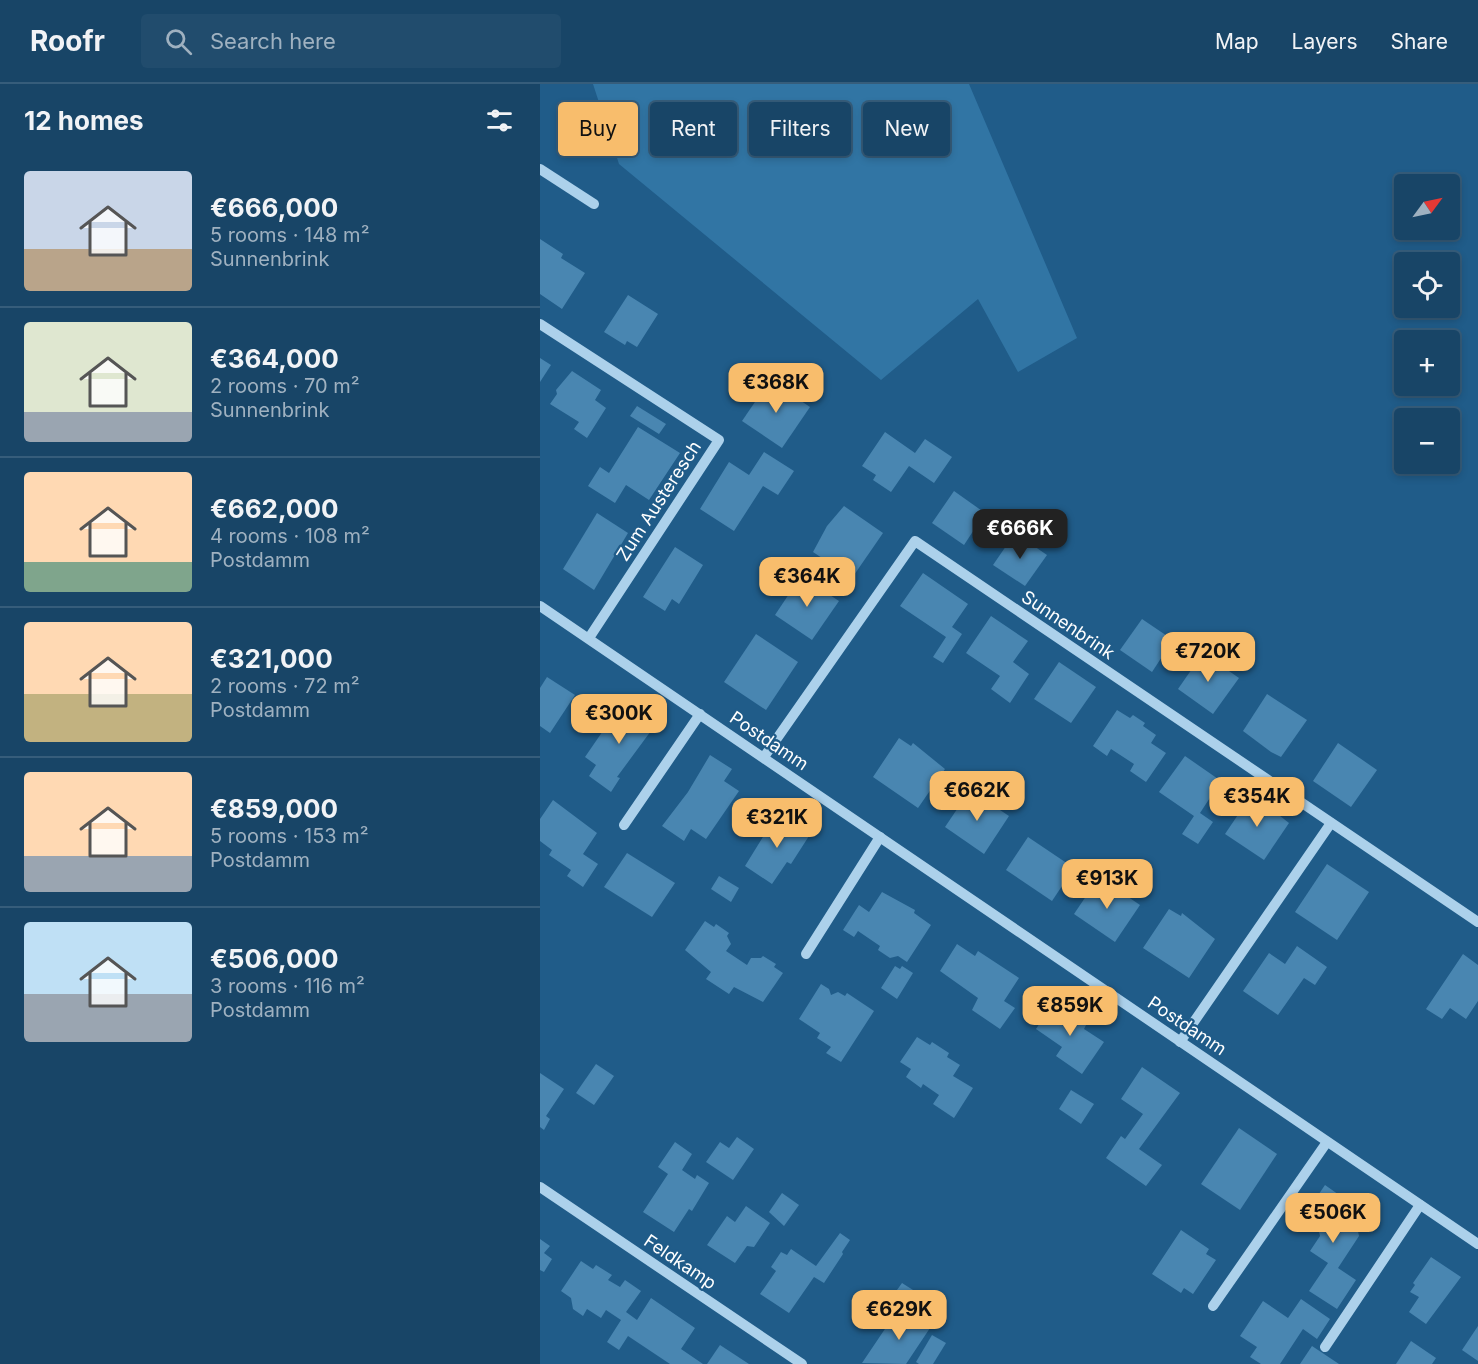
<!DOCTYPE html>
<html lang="en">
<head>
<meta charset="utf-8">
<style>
	:root { --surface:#184567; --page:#214c6d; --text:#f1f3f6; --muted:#9fb1c0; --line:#365d7b; --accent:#f8bd6c }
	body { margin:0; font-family:Inter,sans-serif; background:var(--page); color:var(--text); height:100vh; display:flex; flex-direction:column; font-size:22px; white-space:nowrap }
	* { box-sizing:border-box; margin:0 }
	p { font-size:20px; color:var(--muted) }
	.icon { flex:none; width:33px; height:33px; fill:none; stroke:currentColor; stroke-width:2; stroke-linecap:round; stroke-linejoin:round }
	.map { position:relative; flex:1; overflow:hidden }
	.details { display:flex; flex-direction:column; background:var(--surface); width:540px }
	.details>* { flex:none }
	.banner { position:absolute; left:18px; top:18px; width:570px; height:54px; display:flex; gap:12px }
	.needle { width:39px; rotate:57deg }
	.buttons { position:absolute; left:854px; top:90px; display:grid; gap:12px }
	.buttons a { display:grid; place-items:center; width:66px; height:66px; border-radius:6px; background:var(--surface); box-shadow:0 3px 9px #0003,0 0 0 2px var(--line); font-size:30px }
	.price { position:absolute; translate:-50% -51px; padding:0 14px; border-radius:12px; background:var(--accent); color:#111; font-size:20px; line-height:39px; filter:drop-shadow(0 2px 3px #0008) }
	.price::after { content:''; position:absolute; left:50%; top:36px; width:18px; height:14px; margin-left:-9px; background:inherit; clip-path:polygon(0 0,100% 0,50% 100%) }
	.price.current { background:#222; color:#fff }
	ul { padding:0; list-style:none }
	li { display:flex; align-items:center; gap:18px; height:150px; padding:0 24px }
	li+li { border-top:2px solid var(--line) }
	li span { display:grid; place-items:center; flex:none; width:168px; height:120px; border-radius:6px; color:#555 }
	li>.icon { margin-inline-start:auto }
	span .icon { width:72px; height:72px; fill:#fffc; stroke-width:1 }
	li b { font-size:26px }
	h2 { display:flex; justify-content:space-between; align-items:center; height:72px; padding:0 24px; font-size:26px }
	.tag { padding:0 21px; border-radius:6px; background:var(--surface); box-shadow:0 3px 9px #0003,0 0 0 2px var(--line); font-size:21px; line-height:54px }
	.tag.current { background:var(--accent); color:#111 }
	header { display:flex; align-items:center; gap:36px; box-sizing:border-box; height:84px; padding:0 30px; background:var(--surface); border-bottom:2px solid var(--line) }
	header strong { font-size:28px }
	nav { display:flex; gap:33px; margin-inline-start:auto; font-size:21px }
	.search { width:420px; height:54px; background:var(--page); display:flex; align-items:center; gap:15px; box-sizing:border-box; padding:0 21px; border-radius:6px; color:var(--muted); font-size:22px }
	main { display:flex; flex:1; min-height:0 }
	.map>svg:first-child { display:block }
</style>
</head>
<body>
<header>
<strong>Roofr</strong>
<div class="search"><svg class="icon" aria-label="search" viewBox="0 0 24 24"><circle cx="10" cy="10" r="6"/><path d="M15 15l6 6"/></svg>Search here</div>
<nav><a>Map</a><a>Layers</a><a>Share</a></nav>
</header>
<main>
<section class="details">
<h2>12 homes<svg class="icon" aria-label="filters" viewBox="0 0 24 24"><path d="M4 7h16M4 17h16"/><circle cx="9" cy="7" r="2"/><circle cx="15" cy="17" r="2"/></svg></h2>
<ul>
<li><span style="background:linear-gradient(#c9d6e8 65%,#b9a48a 0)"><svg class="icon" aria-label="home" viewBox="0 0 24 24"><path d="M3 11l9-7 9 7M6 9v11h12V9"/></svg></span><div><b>€666,000</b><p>5 rooms · 148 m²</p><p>Sunnenbrink</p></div></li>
<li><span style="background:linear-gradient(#dfe7d0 75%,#9aa5b1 0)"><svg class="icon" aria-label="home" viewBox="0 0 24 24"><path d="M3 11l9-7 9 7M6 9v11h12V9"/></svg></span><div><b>€364,000</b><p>2 rooms · 70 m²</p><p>Sunnenbrink</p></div></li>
<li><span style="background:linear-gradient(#ffd9b3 75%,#7fa58c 0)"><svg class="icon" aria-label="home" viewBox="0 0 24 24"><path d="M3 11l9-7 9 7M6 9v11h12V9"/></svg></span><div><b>€662,000</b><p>4 rooms · 108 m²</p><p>Postdamm</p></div></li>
<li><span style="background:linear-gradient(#ffd9b3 60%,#c2b280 0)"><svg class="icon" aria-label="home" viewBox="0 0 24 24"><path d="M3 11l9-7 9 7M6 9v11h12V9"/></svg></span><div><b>€321,000</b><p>2 rooms · 72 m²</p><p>Postdamm</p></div></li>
<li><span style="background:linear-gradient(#ffd9b3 70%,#9aa5b1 0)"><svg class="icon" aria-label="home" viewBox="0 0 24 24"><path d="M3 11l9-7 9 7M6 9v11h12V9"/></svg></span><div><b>€859,000</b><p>5 rooms · 153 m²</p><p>Postdamm</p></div></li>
<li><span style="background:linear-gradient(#bfe0f5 60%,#9aa5b1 0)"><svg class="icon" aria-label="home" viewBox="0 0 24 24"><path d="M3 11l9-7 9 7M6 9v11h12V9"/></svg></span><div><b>€506,000</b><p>3 rooms · 116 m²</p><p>Postdamm</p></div></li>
</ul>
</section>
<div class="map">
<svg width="938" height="1280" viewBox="0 0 938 1280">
	<rect width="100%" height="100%" fill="#205c89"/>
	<path fill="#3175a4" d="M 53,0 L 429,0 L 537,254 L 478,288 L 438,215 L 341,296 L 79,80 Z"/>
	<g fill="#4986b1">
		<path d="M 0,155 L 23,170 L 21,174 L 45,189 L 22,225 L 0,210 Z"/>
		<path d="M 88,211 L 118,230 L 97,263 L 87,257 L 85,261 L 64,248 Z"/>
		<path d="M 0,274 L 11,281 L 0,298 Z"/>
		<path d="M 32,287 L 61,306 L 55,316 L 66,324 L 47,354 L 34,345 L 39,338 L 10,320 L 17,310 L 16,306 Z"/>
		<path d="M 230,296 L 270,323 L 242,364 L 202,337 Z"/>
		<path d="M 97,322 L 126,340 L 119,350 L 90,332 Z"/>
		<path d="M 98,343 L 140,369 L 109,416 L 86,401 L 75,419 L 48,402 L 60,383 L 69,389 Z"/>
		<path d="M 345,348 L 375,369 L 385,355 L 412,373 L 394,399 L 369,382 L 351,408 L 333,396 L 336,391 L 322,382 Z"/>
		<path d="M 224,368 L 254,387 L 238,411 L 223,402 L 194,447 L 160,425 L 189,378 L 209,391 Z"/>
		<path d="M 414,407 L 445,429 L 424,461 L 392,439 Z"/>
		<path d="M 304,422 L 343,449 L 312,494 L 273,468 L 287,442 Z"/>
		<path d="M 57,429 L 88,449 L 54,506 L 23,485 Z"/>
		<path d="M 475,449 L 507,471 L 485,502 L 453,481 Z"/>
		<path d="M 135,463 L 163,481 L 139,520 L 132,515 L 125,527 L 103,513 Z"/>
		<path d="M 383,489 L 428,520 L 412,543 L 422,550 L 403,579 L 393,573 L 406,553 L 360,522 Z"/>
		<path d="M 261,492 L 299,517 L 272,556 L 235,531 Z"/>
		<path d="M 451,532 L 488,557 L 473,578 L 489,590 L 470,619 L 451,605 L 460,592 L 426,569 Z"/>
		<path d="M 602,535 L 633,556 L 612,588 L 580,566 Z"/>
		<path d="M 216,550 L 258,578 L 226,626 L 184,598 Z"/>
		<path d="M 663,569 L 699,594 L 673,630 L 638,605 Z"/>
		<path d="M 519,578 L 556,603 L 531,639 L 494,615 Z"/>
		<path d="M 7,593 L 35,611 L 10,649 L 0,642 L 0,604 Z"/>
		<path d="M 727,610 L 767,636 L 741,673 L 731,668 L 703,647 Z"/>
		<path d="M 97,621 L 119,636 L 77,693 L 80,694 L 71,708 L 49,692 L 56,681 L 45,673 L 78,625 L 90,632 Z"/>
		<path d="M 577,626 L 590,634 L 593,631 L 605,639 L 603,642 L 616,651 L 611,659 L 626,669 L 606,698 L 590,687 L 594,680 L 571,665 L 567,672 L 553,662 Z"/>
		<path d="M 359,654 L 371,662 L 373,659 L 405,685 L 378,724 L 333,693 Z"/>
		<path d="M 798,659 L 837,686 L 811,723 L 773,697 Z"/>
		<path d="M 170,671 L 192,685 L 184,697 L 199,707 L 166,755 L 151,745 L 144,757 L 122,742 L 148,708 Z"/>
		<path d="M 645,672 L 681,697 L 660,729 L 673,738 L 658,760 L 642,750 L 654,732 L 619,708 Z"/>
		<path d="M 430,706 L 469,732 L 444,770 L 405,743 Z"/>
		<path d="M 710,713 L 730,724 L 749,739 L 724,776 L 685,750 Z"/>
		<path d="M 13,716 L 57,749 L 43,770 L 58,780 L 43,803 L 27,792 L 31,786 L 9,771 L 12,766 L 0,757 L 0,735 Z"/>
		<path d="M 237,730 L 269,752 L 251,780 L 247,778 L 232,800 L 205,782 Z"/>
		<path d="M 488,753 L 534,784 L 512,817 L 466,786 Z"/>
		<path d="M 87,769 L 135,799 L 112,833 L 64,803 Z"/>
		<path d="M 787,780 L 829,808 L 797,856 L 755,828 Z"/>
		<path d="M 179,792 L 199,804 L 191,818 L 171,805 Z"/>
		<path d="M 559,793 L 600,821 L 575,858 L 534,830 Z"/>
		<path d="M 342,808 L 375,826 L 374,829 L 391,841 L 367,878 L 358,872 L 350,874 L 338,866 L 340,862 L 318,847 L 314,853 L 303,846 L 319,821 L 329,828 Z"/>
		<path d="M 629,825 L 641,832 L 642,829 L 675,855 L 649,894 L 603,864 Z"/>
		<path d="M 165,837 L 174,843 L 176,840 L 189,849 L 187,852 L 191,860 L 186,867 L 207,881 L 211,874 L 221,874 L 223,872 L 236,880 L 234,883 L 243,889 L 223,918 L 194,903 L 189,910 L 166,895 L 171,888 L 145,866 Z"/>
		<path d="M 417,860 L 435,872 L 438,867 L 479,894 L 464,917 L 475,924 L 460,945 L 432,926 L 438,914 L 400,887 Z"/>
		<path d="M 757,862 L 787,883 L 775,901 L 764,894 L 738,931 L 703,907 L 729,869 L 745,880 Z"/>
		<path d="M 923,870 L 938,881 L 938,917 L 926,935 L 910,924 L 902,935 L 886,925 Z"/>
		<path d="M 355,882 L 360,885 L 362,882 L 373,889 L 357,915 L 341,904 Z"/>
		<path d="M 281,900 L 289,905 L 291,911 L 298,908 L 305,912 L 307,909 L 334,927 L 301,978 L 286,969 L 291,963 L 277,954 L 280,949 L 259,935 Z"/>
		<path d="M 514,917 L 547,939 L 544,945 L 564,958 L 542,990 L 516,972 L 522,963 L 496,945 Z"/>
		<path d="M 377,953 L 390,961 L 392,958 L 409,969 L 407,973 L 420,981 L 413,992 L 433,1004 L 414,1034 L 393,1020 L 399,1011 L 383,1000 L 381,1004 L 366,993 L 371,985 L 360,978 Z"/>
		<path d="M 56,980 L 74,992 L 54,1021 L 36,1009 Z"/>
		<path d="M 602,983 L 640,1009 L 599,1065 L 622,1081 L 606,1102 L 566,1074 L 581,1052 L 585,1055 L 603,1030 L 581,1015 Z"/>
		<path d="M 0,989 L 24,1005 L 6,1032 L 10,1035 L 4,1046 L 0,1043 Z"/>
		<path d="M 531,1006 L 554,1020 L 541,1040 L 519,1025 Z"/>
		<path d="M 699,1044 L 737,1070 L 700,1126 L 661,1100 Z"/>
		<path d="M 197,1053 L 214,1065 L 193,1096 L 166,1078 L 180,1058 L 189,1064 Z"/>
		<path d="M 135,1058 L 152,1070 L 142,1086 L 155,1095 L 157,1091 L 169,1099 L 152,1127 L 149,1125 L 134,1148 L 103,1128 L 128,1090 L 118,1083 Z"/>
		<path d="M 785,1101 L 812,1120 L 819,1152 L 798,1184 L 816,1196 L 797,1225 L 769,1207 L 788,1179 L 770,1167 L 780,1152 L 776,1136 L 766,1129 Z"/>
		<path d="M 242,1109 L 259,1121 L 244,1142 L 229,1128 Z"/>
		<path d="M 206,1122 L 230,1139 L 214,1163 L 207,1162 L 195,1179 L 167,1161 L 187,1132 L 195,1138 Z"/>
		<path d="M 641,1146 L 669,1165 L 666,1170 L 676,1176 L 653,1210 L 644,1204 L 641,1209 L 612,1190 Z"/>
		<path d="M 300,1149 L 310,1156 L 302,1168 L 303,1170 L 284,1199 L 274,1193 L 249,1229 L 220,1210 L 236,1187 L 231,1183 L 241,1168 L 247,1171 L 251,1165 L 276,1182 Z"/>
		<path d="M 0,1155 L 10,1162 L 4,1169 L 12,1175 L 4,1188 L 0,1186 Z"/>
		<path d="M 891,1173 L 921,1193 L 886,1240 L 869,1228 L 879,1213 L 870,1208 L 875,1201 L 873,1199 Z"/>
		<path d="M 41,1177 L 53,1185 L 56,1181 L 72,1191 L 68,1196 L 80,1203 L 85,1196 L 101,1207 L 86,1228 L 97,1236 L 111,1214 L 155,1244 L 141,1265 L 163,1280 L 130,1280 L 88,1252 L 79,1266 L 67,1258 L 81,1236 L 66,1226 L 61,1234 L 47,1225 L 43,1232 L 33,1225 L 31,1214 L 21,1207 Z"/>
		<path d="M 362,1199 L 373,1206 L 358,1227 L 347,1220 Z"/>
		<path d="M 761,1215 L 790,1235 L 777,1255 L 763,1245 L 740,1280 L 721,1280 L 710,1273 L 717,1263 L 700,1252 L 723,1217 L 748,1234 Z"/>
		<path d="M 378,1226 L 394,1238 L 366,1280 L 322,1279 L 353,1233 L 367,1243 Z"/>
		<path d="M 938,1242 L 938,1277 L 922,1266 Z"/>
		<path d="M 392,1251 L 406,1259 L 393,1280 L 379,1280 L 376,1278 Z"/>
		<path d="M 871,1257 L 896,1274 L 892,1280 L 856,1280 Z"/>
		<path d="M 180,1261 L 209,1280 L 167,1280 Z"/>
		<path d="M 772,1262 L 799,1280 L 760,1280 Z"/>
	</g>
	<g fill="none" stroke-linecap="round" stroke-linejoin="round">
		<g stroke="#acd1eb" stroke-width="10">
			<path d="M 0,85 L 54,120"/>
			<path d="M 0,240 L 179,356 L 49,554"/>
			<path d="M 0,522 L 938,1160"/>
			<path d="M 224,673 L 375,457 L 938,838"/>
			<path d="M 84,741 L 160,630"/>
			<path d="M 266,870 L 340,753"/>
			<path d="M 640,958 L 791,739"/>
			<path d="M 0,1103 L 262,1280"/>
			<path d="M 673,1222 L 787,1058"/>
			<path d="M 785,1263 L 880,1121"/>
		</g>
	</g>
	<g text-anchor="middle" stroke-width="4.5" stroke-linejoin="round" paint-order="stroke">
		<g font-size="18" fill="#fff" stroke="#205c89">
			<text transform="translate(119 417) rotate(-57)" y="6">Zum Austeresch</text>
			<text transform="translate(528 541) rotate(34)" y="6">Sunnenbrink</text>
			<text transform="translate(229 657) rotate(34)" y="6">Postdamm</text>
			<text transform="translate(647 942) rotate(34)" y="6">Postdamm</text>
			<text transform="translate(140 1178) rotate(34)" y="6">Feldkamp</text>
		</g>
	</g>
</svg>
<div class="buttons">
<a><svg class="needle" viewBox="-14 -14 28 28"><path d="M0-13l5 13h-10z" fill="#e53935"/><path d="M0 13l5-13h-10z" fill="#9fb1c0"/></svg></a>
<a><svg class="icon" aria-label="locate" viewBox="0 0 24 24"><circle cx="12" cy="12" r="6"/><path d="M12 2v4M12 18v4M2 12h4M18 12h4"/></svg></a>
<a>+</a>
<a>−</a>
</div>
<b class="price" style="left:236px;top:330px">€368K</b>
<b class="price current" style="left:480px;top:476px">€666K</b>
<b class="price" style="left:267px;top:524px">€364K</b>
<b class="price" style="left:668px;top:599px">€720K</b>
<b class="price" style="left:79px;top:661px">€300K</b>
<b class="price" style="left:437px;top:738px">€662K</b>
<b class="price" style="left:717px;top:744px">€354K</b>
<b class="price" style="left:237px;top:765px">€321K</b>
<b class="price" style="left:567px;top:826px">€913K</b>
<b class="price" style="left:530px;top:953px">€859K</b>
<b class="price" style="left:793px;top:1160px">€506K</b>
<b class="price" style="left:359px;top:1257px">€629K</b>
<div class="banner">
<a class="tag current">Buy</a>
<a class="tag">Rent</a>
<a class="tag">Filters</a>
<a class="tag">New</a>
</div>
</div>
</main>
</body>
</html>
